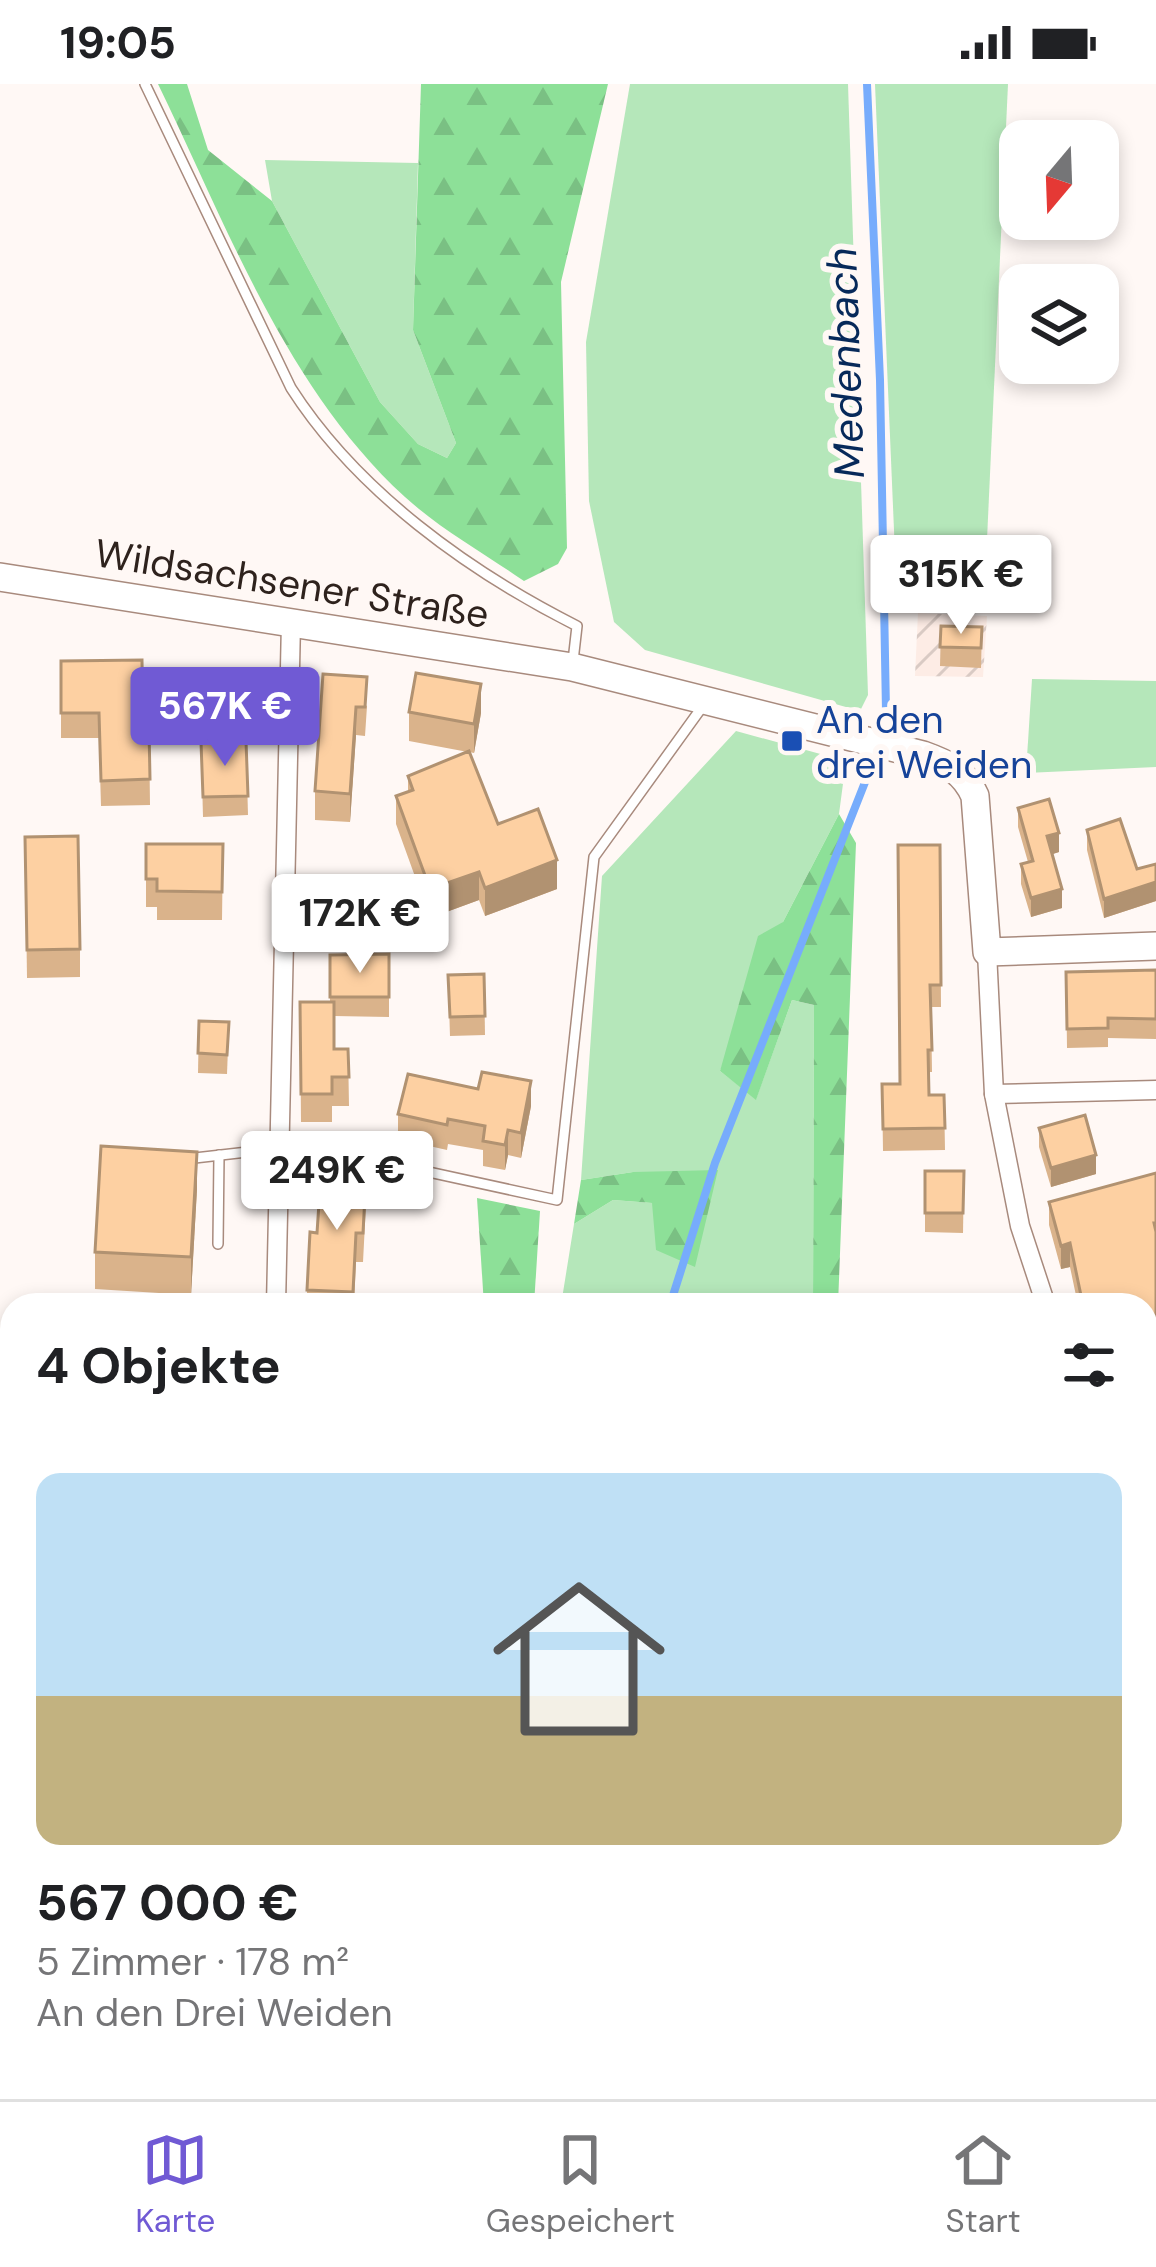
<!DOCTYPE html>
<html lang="de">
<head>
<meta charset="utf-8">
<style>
	:root { --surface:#fff; --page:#f2f2f2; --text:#202124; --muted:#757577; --line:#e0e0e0; --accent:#705ad4 }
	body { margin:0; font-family:"DM Sans",sans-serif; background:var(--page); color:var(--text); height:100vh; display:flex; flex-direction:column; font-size:45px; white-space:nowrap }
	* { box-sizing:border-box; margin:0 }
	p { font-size:39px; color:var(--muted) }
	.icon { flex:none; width:66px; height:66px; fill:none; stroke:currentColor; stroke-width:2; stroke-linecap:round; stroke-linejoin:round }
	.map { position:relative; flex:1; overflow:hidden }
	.side { position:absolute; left:0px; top:1209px; width:1158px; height:807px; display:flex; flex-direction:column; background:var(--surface); border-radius:36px 36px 0 0; box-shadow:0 6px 18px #0003 }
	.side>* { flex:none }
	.needle { width:78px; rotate:199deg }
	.fabs { position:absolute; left:999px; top:36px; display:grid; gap:24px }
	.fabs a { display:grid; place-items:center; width:120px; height:120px; border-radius:24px; background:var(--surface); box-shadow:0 6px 18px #0003; font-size:60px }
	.price { position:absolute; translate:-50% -102px; padding:0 27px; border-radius:12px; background:#fff; color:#222; font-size:39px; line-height:78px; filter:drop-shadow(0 3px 6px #0008) }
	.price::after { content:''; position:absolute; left:50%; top:72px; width:36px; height:27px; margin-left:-18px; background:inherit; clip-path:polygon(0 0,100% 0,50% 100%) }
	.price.selected { background:var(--accent); color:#fff }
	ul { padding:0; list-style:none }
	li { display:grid; align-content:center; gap:24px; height:636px; padding:0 36px }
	li span { display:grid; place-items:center; height:372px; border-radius:24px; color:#555 }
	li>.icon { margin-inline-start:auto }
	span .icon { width:216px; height:216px; fill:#fffc; stroke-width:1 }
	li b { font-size:51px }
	h2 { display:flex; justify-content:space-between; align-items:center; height:144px; padding:0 36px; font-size:51px }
	.status { display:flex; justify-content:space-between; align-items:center; height:84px; padding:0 60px; background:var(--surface); direction:ltr }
	.status svg { height:33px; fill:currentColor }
	.tab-bar { display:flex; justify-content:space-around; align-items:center; height:168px; border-top:3px solid var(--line); background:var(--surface); font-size:33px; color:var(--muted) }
	.tab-bar a { display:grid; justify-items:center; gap:6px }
	.tab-bar .selected { color:var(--accent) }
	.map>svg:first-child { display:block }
</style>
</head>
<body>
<div class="status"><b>19:05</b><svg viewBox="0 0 49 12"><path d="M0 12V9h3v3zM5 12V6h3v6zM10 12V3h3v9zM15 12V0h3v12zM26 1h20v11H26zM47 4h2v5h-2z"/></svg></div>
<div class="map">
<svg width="1156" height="2015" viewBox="0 0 1156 2015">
	<defs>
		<pattern id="industrial-furrows" width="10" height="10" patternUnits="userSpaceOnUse" patternTransform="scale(3)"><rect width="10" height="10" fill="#fdece5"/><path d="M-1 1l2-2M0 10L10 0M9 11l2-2" fill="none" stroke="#d9cac4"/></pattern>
		<pattern id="forest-firs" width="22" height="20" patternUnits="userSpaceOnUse" patternTransform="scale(3)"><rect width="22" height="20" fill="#8de098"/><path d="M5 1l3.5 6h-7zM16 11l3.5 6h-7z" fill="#7ac083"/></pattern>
	</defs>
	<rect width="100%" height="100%" fill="#fff8f5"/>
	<path fill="url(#industrial-furrows)" d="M 918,529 L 987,532 L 983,593 L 915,592 Z"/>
	<g fill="#b5e7ba">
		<path d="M 630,0 L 848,0 L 868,611 L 860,627 L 645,566 L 614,538 L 589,417 L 586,258 Z"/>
		<path d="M 875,0 L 1008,0 L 985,499 L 896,493 Z"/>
		<path d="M 265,76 L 418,79 L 413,246 L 456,359 L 447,374 L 418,360 L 380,318 L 272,117 Z"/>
		<path d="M 1032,595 L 1156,597 L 1156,683 L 1026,689 Z"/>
		<path d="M 736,647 L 846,677 L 839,730 L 783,838 L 720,987 L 756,1015 L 792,916 L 814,921 L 813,1221 L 561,1221 L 574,1140 L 613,1116 L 652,1119 L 695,1182 L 633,1088 L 581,1096 L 602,792 Z"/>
		<path d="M 534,2004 L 689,2004 L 683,2015 L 527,2015 Z"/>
		<path d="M 716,2004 L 822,2004 L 830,2015 L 709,2015 Z"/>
	</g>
	<g fill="url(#forest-firs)">
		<path d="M 158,0 L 187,0 L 208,66 L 272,117 L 380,318 L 418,360 L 447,374 L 456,359 L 413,246 L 421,0 L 608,0 L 561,198 L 567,464 L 558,480 L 524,497 C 485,470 440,445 405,413 C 286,304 227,142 158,0 Z"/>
		<path d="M 839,730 L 856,759 L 838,1221 L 813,1221 L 814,921 L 792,916 L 756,1016 L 720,987 L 758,852 L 783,838 Z"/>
		<path d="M 718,1086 L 695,1183 L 656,1166 L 652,1119 L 613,1116 L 574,1140 L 581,1096 L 633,1088 Z"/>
		<path d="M 477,1114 L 540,1127 L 534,1221 L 484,1221 Z"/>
		<path d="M 0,1744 L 12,1744 L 12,2004 L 534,2004 L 527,2015 L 0,2015 Z"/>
	</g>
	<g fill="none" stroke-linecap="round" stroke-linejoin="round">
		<g stroke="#77acfc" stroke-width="8">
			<path d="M 867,0 L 880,296 L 886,627"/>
			<path d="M 670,1221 L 715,1079 L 871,683"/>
			<path d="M 859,2004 L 866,2015"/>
		</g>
		<defs>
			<g id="service">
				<path d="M 145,0 L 291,304 C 357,407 468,487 577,542 L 573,577"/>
				<path d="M 282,1056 L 557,1116 L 594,773 L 705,619"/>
				<path d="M 186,1075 L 282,1064"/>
				<path d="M 218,1160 L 219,1071"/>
			</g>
			<g id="minor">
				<path d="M 987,868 L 994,1010 L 1020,1142 L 1046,1221"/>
				<path d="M 994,1010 L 1156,1006"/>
				<path d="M 276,1221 L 291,538"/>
				<path d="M 1146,1977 L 1156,1993"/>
			</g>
			<path id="secondary" d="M 0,493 L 572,583 L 923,671 C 948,680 964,687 975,712 L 987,868 L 1156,862"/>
		</defs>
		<use href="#service" stroke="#a88a7d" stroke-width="12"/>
		<use href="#minor" stroke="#a88a7d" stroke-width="21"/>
		<use href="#secondary" stroke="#a88a7d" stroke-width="30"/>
		<use href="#service" stroke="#fff" stroke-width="9"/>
		<use href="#minor" stroke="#fff" stroke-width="18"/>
		<use href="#secondary" stroke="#fff" stroke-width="27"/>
	</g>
	<g fill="#dab38b">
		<path d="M 941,542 L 982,543 L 981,584 L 940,582 Z"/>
		<path d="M 61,577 L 143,645 L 149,645 L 150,721 L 101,722 L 99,654 L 61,654 Z"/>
		<path d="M 323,590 L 367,622 L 365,652 L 356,651 L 350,738 L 315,736 L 315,707 Z"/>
		<path d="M 409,628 L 481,629 L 474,669 L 469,668 L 498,740 L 557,805 L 485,832 L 479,816 L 430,834 L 396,740 L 396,712 L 408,708 L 408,692 L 468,668 L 409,657 Z"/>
		<path d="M 246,657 L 248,731 L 203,733 L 201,658 Z"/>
		<path d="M 1018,724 L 1059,768 L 1052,770 L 1062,824 L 1031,833 L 1021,800 L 1021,780 L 1028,778 L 1018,743 Z"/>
		<path d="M 1087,746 L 1137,785 L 1156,780 L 1156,817 L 1104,834 L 1087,766 Z"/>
		<path d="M 25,753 L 80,865 L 80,893 L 27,894 Z"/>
		<path d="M 146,760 L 223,760 L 222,836 L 157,836 L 157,823 L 146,823 Z"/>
		<path d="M 940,761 L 941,923 L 931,923 L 932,988 L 929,988 L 929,1011 L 944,1011 L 945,1066 L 883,1067 L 882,1000 L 900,1000 Z"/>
		<path d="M 389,870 L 389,933 L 334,932 L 334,965 L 348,965 L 349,1022 L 332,1022 L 332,1038 L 301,1038 L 300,918 L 330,918 L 330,871 Z"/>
		<path d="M 1156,886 L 1156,955 L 1108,954 L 1108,963 L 1067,964 L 1066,888 Z"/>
		<path d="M 484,890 L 485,951 L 450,952 L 448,891 Z"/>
		<path d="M 199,937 L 229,938 L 227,990 L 198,989 Z"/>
		<path d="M 531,1022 L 521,1074 L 508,1071 L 505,1086 L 483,1082 L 483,1066 L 448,1060 L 447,1066 L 398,1055 L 398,1030 Z"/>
		<path d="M 1039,1044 L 1096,1090 L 1051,1103 L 1039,1063 Z"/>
		<path d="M 925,1087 L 964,1087 L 963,1149 L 925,1148 Z"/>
		<path d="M 197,1105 L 191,1211 L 95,1205 L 95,1168 Z"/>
		<path d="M 1049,1118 L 1146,1221 L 1078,1221 L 1070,1183 L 1061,1185 L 1049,1141 Z"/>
		<path d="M 366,1120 L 363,1178 L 356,1178 L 354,1221 L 307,1221 L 307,1206 L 317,1149 Z"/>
		<path d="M 0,1340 L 8,1372 L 12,1372 L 12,1451 L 0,1451 Z"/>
		<path d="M 1156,1341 L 1156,1412 L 1146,1414 Z"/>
		<path d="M 1156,1413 L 1156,1477 L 1149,1460 L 1146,1416 L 1152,1416 Z"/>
		<path d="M 0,1454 L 12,1455 L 12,1614 L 0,1614 Z"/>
		<path d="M 1156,1501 L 1156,1577 L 1148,1561 L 1146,1562 L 1146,1506 Z"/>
		<path d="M 1156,1631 L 1156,1770 L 1149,1759 L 1146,1761 Z"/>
	</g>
	<g fill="#b19271">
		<path d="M 481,600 L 481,629 L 474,669 L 474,640 Z"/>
		<path d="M 356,623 L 356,651 L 350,738 L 350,710 Z"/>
		<path d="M 1059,749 L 1059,768 L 1047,772 L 1047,752 Z"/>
		<path d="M 557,776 L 557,805 L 485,832 L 485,804 Z"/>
		<path d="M 479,788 L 479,816 L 430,834 L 430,805 Z"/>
		<path d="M 1156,798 L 1156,817 L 1104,834 L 1104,815 Z"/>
		<path d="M 1062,805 L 1062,824 L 1031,833 L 1031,814 Z"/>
		<path d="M 531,997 L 531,1022 L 521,1074 L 521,1049 Z"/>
		<path d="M 508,1046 L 508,1071 L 505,1086 L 505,1061 Z"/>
		<path d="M 197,1068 L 197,1105 L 191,1211 L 191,1173 Z"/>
		<path d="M 1096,1071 L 1096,1090 L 1051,1103 L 1051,1084 Z"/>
		<path d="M 1070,1159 L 1070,1183 L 1061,1185 L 1061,1162 Z"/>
		<path d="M 1156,1230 L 1156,1254 L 1146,1268 L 1146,1244 Z"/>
		<path d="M 1156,1316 L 1156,1341 L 1146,1344 L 1146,1319 Z"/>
		<path d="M 1151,1386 L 1151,1412 L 1146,1414 L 1146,1389 Z"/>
		<path d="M 1149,1435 L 1149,1460 L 1146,1462 L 1146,1437 Z"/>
		<path d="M 1148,1535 L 1148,1561 L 1146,1562 L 1146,1536 Z"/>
		<path d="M 1156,1678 L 1156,1701 L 1148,1684 Z"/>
		<path d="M 1149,1735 L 1149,1759 L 1146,1761 L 1146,1737 Z"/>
	</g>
	<g fill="#fdd0a2" stroke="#b19271" stroke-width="3">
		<path d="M 941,542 L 982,543 L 981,564 L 940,563 Z"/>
		<path d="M 142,576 L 143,645 L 149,645 L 150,695 L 101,697 L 99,629 L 61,629 L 61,577 Z"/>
		<path d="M 416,589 L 481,600 L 474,640 L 409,628 Z"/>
		<path d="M 323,590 L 367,593 L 365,623 L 356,623 L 350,710 L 315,707 Z"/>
		<path d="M 246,657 L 248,712 L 203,713 L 201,658 Z"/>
		<path d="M 469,667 L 498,740 L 538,725 L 557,776 L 485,804 L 479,788 L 430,805 L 396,712 L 413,706 L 408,692 Z"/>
		<path d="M 1049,715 L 1059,749 L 1047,752 L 1062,805 L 1031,814 L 1021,780 L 1033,777 L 1018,724 Z"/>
		<path d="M 1120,735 L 1137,785 L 1156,780 L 1156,798 L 1104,815 L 1087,746 Z"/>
		<path d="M 78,752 L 80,865 L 27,866 L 25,753 Z"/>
		<path d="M 146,760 L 223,760 L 222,808 L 157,807 L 157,795 L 146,795 Z"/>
		<path d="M 898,761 L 940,761 L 941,901 L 930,901 L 932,966 L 928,966 L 929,1011 L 944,1011 L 945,1044 L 883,1045 L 882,1000 L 900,1000 Z"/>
		<path d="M 389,870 L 389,913 L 330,913 L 330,871 Z"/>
		<path d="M 1156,886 L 1156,935 L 1108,934 L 1108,944 L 1067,945 L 1066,888 Z"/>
		<path d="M 484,890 L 485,932 L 450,933 L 448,891 Z"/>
		<path d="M 300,918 L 334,918 L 334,965 L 348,965 L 349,993 L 332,993 L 332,1010 L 301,1010 Z"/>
		<path d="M 199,937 L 229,938 L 227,971 L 198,969 Z"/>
		<path d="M 482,988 L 531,997 L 521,1049 L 508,1046 L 505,1061 L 483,1057 L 485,1042 L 448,1035 L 447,1041 L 398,1030 L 408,990 L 478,1005 Z"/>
		<path d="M 1085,1031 L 1096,1071 L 1051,1084 L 1039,1044 Z"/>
		<path d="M 101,1062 L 197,1068 L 191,1173 L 95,1168 Z"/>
		<path d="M 925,1087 L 964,1087 L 963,1129 L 925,1129 Z"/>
		<path d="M 321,1089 L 366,1091 L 363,1149 L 356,1149 L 353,1208 L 307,1206 L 310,1148 L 317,1149 Z"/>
		<path d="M 1156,1089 L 1156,1139 L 1154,1139 L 1156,1148 L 1156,1230 L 1146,1244 L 1146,1221 L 1083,1221 L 1070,1159 L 1061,1162 L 1049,1118 Z"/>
		<path d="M 1039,1214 L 1041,1221 L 1019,1221 Z"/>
		<path d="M 1146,1296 L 1156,1299 L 1156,1316 L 1146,1319 Z"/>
		<path d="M 0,1340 L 8,1340 L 7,1372 L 12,1372 L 12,1417 L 0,1417 Z"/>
		<path d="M 1156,1341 L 1156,1387 L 1146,1389 L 1146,1346 Z"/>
		<path d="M 1156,1413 L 1156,1452 L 1149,1435 L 1146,1437 L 1146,1416 L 1152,1416 Z"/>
		<path d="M 0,1454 L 12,1455 L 12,1580 L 0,1580 Z"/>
		<path d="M 1156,1501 L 1156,1552 L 1148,1535 L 1146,1536 L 1146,1506 Z"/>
		<path d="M 1146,1617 L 1156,1631 L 1156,1678 L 1148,1684 L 1156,1694 L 1156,1746 L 1149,1735 L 1146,1737 Z"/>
	</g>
	<rect fill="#1a4fb4" stroke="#fff8f5" stroke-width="4.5" x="780" y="645" width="24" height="24" rx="6"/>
	<g text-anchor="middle" stroke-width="12" stroke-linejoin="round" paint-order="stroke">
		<g font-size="39" fill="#2e221d" stroke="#fff8f5">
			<text transform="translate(292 499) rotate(9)" y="14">Wildsachsener Straße</text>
		</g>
		<g font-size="39" fill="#164399" stroke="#fff8f5" text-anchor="start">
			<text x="816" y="649">An den<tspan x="816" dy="45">drei Weiden</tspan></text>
		</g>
		<g font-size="42" font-style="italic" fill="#07295a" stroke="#fff8f5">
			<text transform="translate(845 279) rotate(-92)" y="15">Medenbach</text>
		</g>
	</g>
</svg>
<div class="fabs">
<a><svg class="needle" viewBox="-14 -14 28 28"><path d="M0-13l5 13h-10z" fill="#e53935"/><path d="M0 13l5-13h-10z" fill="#757577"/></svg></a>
<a><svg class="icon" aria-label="layers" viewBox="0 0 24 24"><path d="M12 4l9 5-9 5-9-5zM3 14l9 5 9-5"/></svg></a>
</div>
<b class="price" style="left:961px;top:553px">315K €</b>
<b class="price selected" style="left:225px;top:685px">567K €</b>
<b class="price" style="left:360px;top:892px">172K €</b>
<b class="price" style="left:337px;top:1149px">249K €</b>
<section class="side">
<h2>4 Objekte<svg class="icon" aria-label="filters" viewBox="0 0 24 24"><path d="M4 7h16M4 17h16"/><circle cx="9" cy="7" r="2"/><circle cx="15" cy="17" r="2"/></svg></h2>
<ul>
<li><span style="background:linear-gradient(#bfe0f5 60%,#c2b280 0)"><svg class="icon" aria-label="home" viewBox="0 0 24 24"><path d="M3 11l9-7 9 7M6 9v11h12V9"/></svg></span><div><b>567 000 €</b><p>5 Zimmer · 178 m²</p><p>An den Drei Weiden</p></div></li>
</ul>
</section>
</div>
<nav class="tab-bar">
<a class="selected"><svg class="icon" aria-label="map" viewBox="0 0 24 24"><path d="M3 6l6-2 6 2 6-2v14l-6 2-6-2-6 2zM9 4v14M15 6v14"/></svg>Karte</a>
<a><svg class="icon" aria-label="saved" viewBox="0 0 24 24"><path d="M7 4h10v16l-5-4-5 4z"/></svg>Gespeichert</a>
<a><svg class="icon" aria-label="home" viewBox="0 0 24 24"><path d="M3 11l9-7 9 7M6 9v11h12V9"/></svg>Start</a>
</nav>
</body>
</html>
